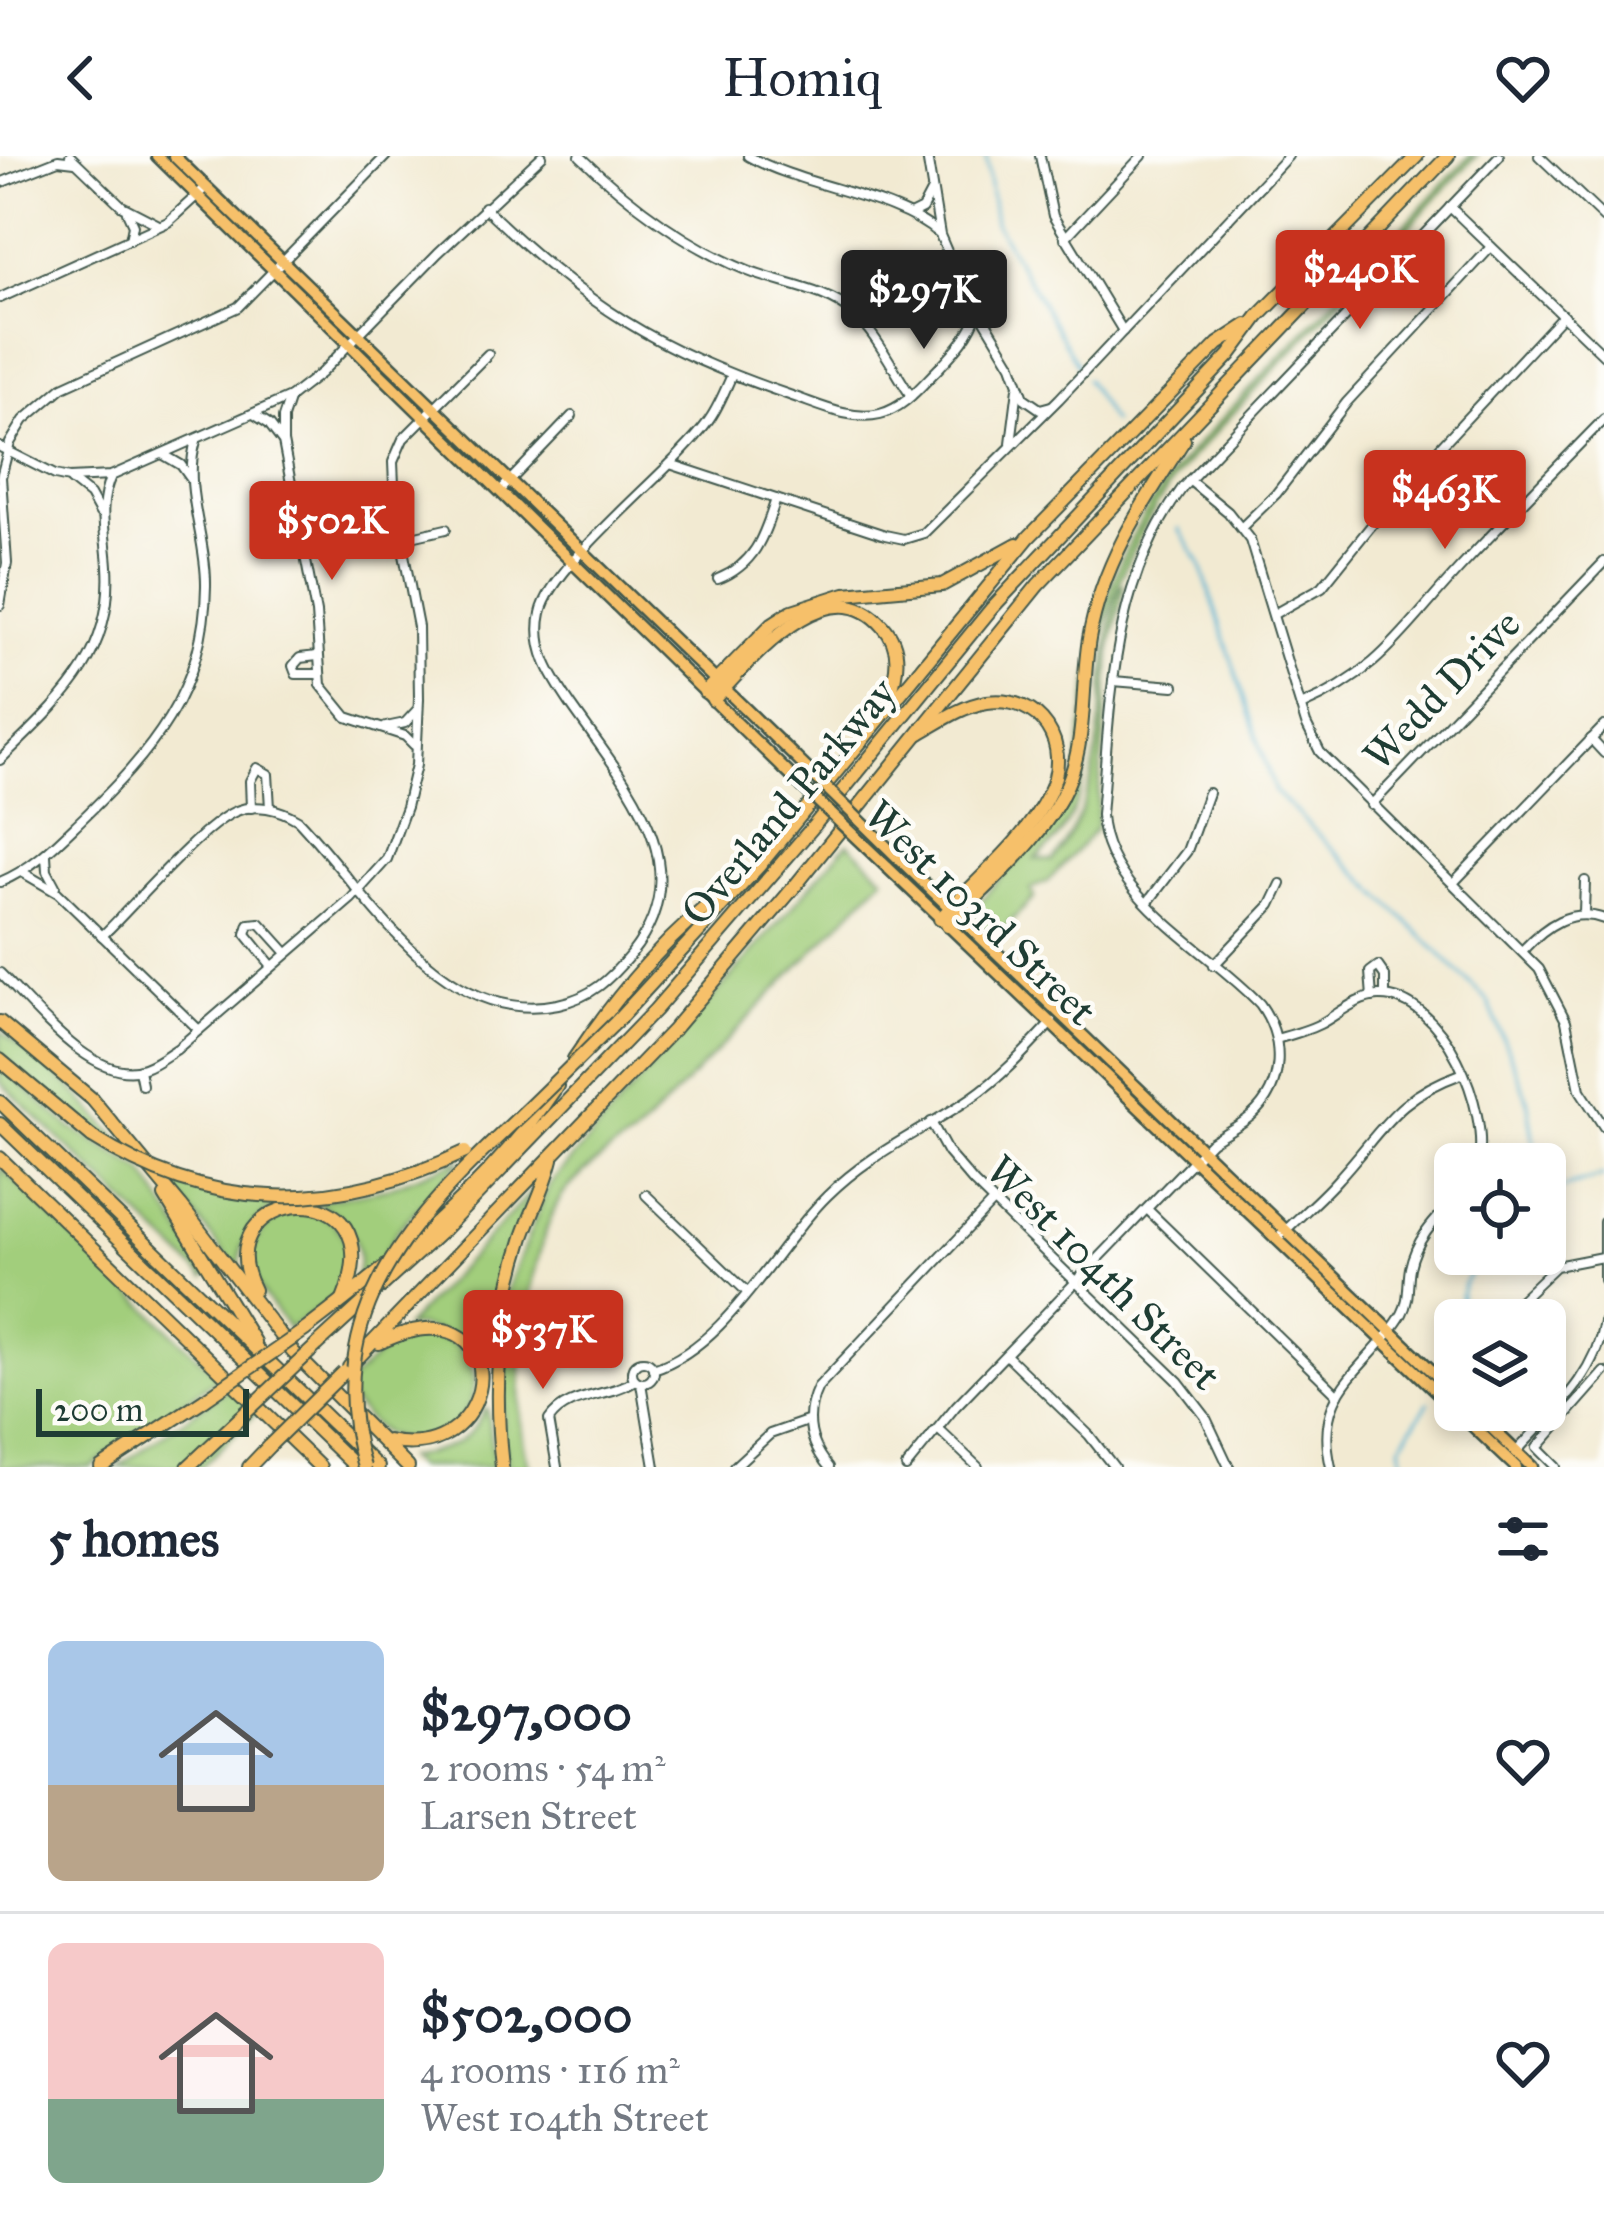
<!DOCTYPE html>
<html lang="en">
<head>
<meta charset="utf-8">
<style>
	:root { --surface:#fff; --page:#f2f2f3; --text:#1f2937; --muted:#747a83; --line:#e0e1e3; --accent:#c8321e }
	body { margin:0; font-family:"IM FELL Great Primer",serif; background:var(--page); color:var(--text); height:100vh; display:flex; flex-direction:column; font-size:45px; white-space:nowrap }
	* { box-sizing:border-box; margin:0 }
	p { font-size:39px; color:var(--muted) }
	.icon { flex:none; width:66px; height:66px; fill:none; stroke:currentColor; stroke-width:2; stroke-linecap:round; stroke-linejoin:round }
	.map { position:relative; height:1311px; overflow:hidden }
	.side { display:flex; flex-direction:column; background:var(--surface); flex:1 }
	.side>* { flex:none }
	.buttons { position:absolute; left:1434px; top:987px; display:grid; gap:24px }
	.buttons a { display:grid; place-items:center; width:132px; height:132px; border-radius:18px; background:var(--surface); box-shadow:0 6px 18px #0003; font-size:60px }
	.scale { position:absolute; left:36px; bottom:30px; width:213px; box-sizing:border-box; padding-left:12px; border:6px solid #1f3d34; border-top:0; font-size:33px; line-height:42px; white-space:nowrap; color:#1f3d34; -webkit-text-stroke:9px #fdfcf7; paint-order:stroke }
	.price { position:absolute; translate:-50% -102px; padding:0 27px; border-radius:12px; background:var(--accent); color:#fff; font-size:39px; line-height:78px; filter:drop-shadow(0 3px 6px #0008) }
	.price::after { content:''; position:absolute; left:50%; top:72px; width:36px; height:27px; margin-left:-18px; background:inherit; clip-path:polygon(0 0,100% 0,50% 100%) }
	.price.selected { background:#222; color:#fff }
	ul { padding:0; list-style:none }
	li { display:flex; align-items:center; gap:36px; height:300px; padding:0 48px }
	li+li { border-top:3px solid var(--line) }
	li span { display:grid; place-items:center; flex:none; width:336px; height:240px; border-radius:18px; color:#555 }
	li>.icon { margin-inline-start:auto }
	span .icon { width:144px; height:144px; fill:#fffc; stroke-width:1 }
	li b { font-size:51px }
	h2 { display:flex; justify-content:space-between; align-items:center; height:144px; padding:0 48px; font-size:51px }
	header { display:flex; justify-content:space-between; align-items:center; height:156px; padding:0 48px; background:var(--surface); font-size:54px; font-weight:600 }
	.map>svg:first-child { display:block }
</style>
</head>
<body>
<header><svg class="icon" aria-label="back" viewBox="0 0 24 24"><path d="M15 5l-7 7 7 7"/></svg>Homiq<svg class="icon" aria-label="heart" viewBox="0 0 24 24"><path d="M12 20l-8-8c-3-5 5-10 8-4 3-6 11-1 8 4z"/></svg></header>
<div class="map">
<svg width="1604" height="1311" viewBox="0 0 1604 1311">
	<rect width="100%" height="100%" fill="#fdfcf7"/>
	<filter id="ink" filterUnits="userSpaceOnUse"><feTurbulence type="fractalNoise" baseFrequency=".00833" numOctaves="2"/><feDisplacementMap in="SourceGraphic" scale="24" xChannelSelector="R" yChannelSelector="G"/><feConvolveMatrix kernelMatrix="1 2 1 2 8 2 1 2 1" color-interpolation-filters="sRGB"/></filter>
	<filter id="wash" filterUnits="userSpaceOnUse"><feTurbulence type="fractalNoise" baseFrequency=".004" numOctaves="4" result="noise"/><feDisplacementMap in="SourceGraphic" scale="48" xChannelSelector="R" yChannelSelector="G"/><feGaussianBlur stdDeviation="2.7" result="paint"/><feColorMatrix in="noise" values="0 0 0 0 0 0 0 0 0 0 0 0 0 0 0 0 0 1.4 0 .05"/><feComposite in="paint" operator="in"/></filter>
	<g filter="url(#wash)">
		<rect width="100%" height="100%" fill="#f2ead2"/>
		<g fill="#a2ce7b" stroke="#608658" stroke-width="3">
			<path d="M 1470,0 L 1476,0 L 1190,303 C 1143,359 1116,422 1100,491 C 1083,563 1102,654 1035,703 L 1052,705 C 1117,623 1092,525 1120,430 L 1124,430 L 1111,491 L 1096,673 L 1048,725 L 1031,733 L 1034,742 L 995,781 L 976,762 L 975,752 C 1009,706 1057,677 1076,620 C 1094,488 1100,398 1193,293 Z"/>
			<path d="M 848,687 L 884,721 L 633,982 C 611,992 568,1026 557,1048 C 528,1104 507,1254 530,1311 L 507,1311 L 502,1280 L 504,1141 L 549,1029 Z"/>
			<path d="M 0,874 L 72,932 L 133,999 L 112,988 L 73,955 L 68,958 L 0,898 Z"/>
			<path d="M 0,910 L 70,971 L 143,1015 L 208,1118 L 205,1122 L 0,926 Z"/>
			<path d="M 462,1003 L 398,1074 L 376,1112 L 354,1128 C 368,1092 349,1059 314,1046 L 385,1033 Z"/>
			<path d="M 0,1011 L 219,1221 L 90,1311 L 0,1311 Z"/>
			<path d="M 169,1026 L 238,1043 L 283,1046 C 251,1062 240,1081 239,1116 Z"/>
			<path d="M 532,1035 L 498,1121 L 486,1213 L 459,1182 L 418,1170 L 405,1171 Z"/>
			<path d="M 285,1055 C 298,1056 312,1055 324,1061 C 351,1075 355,1114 337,1137 C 326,1152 304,1162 289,1172 C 253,1126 226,1098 285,1055 Z"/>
			<path d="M 416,1179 C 518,1182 472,1311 387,1279 C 370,1269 355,1248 341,1234 L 388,1190 Z"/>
			<path d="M 230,1231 L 257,1256 L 201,1311 L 118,1311 Z"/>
			<path d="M 484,1253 L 487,1253 L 494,1311 L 416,1311 L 406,1302 C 439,1295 471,1290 484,1253 Z"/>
		</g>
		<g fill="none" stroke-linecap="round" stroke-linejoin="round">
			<g stroke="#54b2d2" stroke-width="3">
				<path d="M 986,0 L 995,67 L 1081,215"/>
				<path d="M 1086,223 L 1112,266"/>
				<path d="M 1179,373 L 1200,407 L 1275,636 L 1488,845 L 1527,942 L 1537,1008"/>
				<path d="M 1545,1037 L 1603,1020"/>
				<path d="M 1463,1164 C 1455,1134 1466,1120 1486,1098"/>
				<path d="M 1453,1220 L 1455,1217"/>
				<path d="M 1404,1311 L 1400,1289 L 1429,1246"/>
			</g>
		</g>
	</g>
	<g filter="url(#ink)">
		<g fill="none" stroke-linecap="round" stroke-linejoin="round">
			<defs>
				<g id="minor">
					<path d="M 70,0 L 122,50 L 157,68"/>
					<path d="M 580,0 C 630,48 684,89 748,115 C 780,128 826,133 852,156 C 876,177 893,213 911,240"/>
					<path d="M 748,0 C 803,31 897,40 939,78"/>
					<path d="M 927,0 L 940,79 L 955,114 L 1012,209 L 1024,242 L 1040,253 L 1051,250"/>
					<path d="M 1040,0 L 1053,60 L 1123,175"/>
					<path d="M 1539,0 L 1604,62"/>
					<path d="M 0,27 L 58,4 L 75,6"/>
					<path d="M 484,51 C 589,151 654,193 792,240 C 819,249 851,265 880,258 C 904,252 920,231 937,214 C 955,195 970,180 978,155"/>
					<path d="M 1450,51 L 1604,199"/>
					<path d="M 127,56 L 133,69 L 130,84"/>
					<path d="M 912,58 L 922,53 L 932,34"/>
					<path d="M 1065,82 L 1142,0"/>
					<path d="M 0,142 L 168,66 L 206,31"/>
					<path d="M 290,241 L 283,262 L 283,286 L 316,457 L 321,529 L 347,561 L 405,580 L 414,589"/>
					<path d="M 255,259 L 269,268 L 282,285"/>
					<path d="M 1011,287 L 1018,232"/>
					<path d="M 0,291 L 55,319 L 69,322 L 111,320 L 290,241 L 321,217 L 438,97 L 542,0"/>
					<path d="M 164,299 L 181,309 L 191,323"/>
					<path d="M 670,308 L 885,379 L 904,383 L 924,377 L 1059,243 L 1288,0"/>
					<path d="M 71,324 L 90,339 L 100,357"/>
					<path d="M 1189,324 L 1228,356 L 1250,384 L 1306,568 L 1320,596 L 1539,813 L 1566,865 L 1580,934 L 1604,971"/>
					<path d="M 501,334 L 572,260"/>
					<path d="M 1242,371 L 1276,338 L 1347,246 L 1491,91"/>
					<path d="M 403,383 L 446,373"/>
					<path d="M 718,423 C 756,408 764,379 776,343"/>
					<path d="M 0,449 L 7,407 L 1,321 L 10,287 L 24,264 L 63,231 L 238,151 L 386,0"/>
					<path d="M 1274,458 L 1322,431 L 1399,335 L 1563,159"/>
					<path d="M 317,500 L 300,502 L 293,510 L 296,518 L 318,518"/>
					<path d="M 1113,525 L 1174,530"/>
					<path d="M 1301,550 C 1381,516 1404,472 1461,411 C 1508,361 1556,312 1604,263"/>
					<path d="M 386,571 L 405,567 L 418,553"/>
					<path d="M 1591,583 L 1604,597"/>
					<path d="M 0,604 C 59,546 114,501 108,410 C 106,376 97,352 111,320"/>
					<path d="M 1371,649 L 1604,406"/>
					<path d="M 251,652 L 250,625 L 257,612 L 268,618 L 270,652"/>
					<path d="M 46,699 L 47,715 L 55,730"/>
					<path d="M 22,716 L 58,737 L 199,874"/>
					<path d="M 0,726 C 32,713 56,688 80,665 C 151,597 205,535 206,430 C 207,382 182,332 196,285"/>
					<path d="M 1453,727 L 1604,570"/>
					<path d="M 1148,746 L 1187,695 L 1208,637"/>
					<path d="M 1584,757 L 1585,725"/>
					<path d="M 102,780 C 132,751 201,671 234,656 C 255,646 280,653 298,664 C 367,736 441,872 558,848 C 592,841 610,823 631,798 C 703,709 623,624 571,549 C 552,521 533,493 541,457 C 551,408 672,315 707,267 C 718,253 724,236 732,219"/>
					<path d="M 1523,794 C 1545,770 1571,751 1604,763"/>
					<path d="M 1214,809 L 1271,749 L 1281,728"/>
					<path d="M 272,810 L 246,778 L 249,768 L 260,767 L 287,797"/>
					<path d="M 0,817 C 32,848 94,930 144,912 C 156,908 167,899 177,893 L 351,743 L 387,703 L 406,651 L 416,609 L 419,543 L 418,471 L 395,352 L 393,306 L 403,283 L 488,198"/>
					<path d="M 1372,841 L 1370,816 L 1378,810 L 1385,820 L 1385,840"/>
					<path d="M 1276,883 C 1291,879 1306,875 1320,868 C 1339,858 1356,841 1379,840 C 1443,838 1491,956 1478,1008"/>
					<path d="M 139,914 L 142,929"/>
					<path d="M 931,966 L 948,997 L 974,1027 L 1178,1225 L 1205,1260 L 1229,1311"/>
					<path d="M 646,1039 L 746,1135"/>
					<path d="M 1147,1053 L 1338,1239"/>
					<path d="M 1604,1066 L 1604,1124"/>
					<path d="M 1277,1083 C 1297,1062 1320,1044 1339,1022 C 1384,973 1394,942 1461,918"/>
					<path d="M 1517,1147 L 1556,1110 L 1602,1101"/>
					<path d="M 1006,1199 L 1089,1279 L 1114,1311"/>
					<circle cx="643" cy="1216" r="11"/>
					<path d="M 653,1213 C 727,1190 773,1093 827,1040 C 870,997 922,975 971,942 C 1002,921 1027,893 1052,866"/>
					<path d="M 641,1227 L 655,1311"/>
					<path d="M 938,1273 L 978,1311"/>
					<path d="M 1516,1296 C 1552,1256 1595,1221 1604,1166"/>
					<path d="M 557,1311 L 549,1264 C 568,1236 608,1242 635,1224"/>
					<path d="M 734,1311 L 770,1278 L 810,1264"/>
					<path d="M 829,1311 C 809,1287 804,1260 818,1231 L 993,1046"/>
					<path d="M 906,1311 L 956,1250 L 1211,986 C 1224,977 1239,970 1251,960 C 1285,930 1285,883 1260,848 C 1209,793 1106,742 1101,659 C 1111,543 1111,428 1183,331 L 1499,0"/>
					<path d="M 1331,1311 C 1312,1230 1369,1214 1402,1158 C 1410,1144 1407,1128 1410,1112 C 1416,1083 1435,1064 1455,1043"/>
					<path d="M 1556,1311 L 1537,1292 L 1604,1216"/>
				</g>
				<g id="major">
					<path d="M 157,0 L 783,612"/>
					<path d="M 174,0 L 794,600"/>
					<path d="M 897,701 L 1455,1237"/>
					<path d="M 887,711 L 1455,1253"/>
					<path d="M 1456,1254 L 1516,1311"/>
					<path d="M 1473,1254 L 1532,1311"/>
				</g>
				<g id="highway">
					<path d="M 705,536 L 772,468 L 792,455 L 845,438 L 942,429 L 1017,388"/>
					<path d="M 713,544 C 749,507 828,407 883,470 C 903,492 897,517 889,542"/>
					<path d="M 920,577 C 941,565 962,550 987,546 C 1041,539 1073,589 1049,637 C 1026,685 977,723 940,763"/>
					<path d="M 948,770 C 988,727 1043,685 1067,629 C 1087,584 1081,531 1089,483 C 1102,407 1143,347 1184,284"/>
					<path d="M 0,866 L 92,943 L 181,1050 L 293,1196 L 408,1311"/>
					<path d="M 616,866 L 759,710 L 1029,381 L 1218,188 L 1247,169"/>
					<path d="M 574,903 C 620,834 672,773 739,725"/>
					<path d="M 0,904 L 92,981"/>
					<path d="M 0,946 L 378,1311"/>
					<path d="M 0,968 L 356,1311"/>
					<path d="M 0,1002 L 320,1311"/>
					<path d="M 165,1040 L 254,1186"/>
					<path d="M 254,1134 C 201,1031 399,1010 343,1144"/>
					<path d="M 305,1174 C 397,1104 492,1027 557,930"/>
					<path d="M 379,1187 C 519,1121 507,1311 388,1285"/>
					<path d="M 317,1189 L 446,1071 L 655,854 L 812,672 L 992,452 L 1230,199 L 1258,161 L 1417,0"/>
					<path d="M 349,1211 L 673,874 L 795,730 L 1038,429 L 1448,0"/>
					<path d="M 101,1311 L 205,1243"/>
					<path d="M 188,1311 L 240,1262"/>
					<path d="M 249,1311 L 269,1290"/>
					<path d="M 502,1311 C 493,1231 498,1158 523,1081 C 532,1055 545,1031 552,1003"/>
				</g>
			</defs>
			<use href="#minor" stroke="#3f574c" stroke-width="12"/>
			<use href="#major" stroke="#3f574c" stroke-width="15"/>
			<use href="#highway" stroke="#3f574c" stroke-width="16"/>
			<use href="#minor" stroke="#fff" stroke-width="8"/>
			<use href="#major" stroke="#f6c06b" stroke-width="10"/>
			<use href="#highway" stroke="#f6c06b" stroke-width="12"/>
			<defs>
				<g id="major-bridge">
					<path d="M 794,600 L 897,701"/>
					<path d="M 783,612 L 887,711"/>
				</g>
				<g id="highway-bridge">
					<path d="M 92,981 C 213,1058 337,1057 465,996"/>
					<path d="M 205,1243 L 305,1174"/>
					<path d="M 240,1262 L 317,1189"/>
					<path d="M 269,1290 L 344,1216"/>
					<path d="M 364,1311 C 318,1156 415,1059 517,963 C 551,931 583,898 616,866"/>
				</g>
			</defs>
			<use href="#major-bridge" stroke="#3f574c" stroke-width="15" stroke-linecap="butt"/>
			<use href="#highway-bridge" stroke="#3f574c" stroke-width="16" stroke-linecap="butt"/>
			<use href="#major-bridge" stroke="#f6c06b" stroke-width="10"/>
			<use href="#highway-bridge" stroke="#f6c06b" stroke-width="12"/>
		</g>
	</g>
	<g text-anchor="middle" stroke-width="9" stroke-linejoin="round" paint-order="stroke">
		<g font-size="42" fill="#1f3d34" stroke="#fdfcf7">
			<text transform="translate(1441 533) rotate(-46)" y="15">Wedd Drive</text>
			<text transform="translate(788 645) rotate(-50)" y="15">Overland Parkway</text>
			<text transform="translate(981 756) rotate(44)" y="15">West 103rd Street</text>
			<text transform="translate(1104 1116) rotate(45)" y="15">West 104th Street</text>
		</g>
	</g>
</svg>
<div class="buttons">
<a><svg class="icon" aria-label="locate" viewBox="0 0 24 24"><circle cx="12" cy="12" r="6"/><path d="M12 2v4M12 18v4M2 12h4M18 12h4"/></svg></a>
<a><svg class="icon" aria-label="layers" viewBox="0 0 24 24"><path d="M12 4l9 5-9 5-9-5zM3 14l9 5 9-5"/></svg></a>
</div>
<div class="scale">200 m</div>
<b class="price" style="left:1360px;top:176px">$240K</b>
<b class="price selected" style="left:924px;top:196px">$297K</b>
<b class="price" style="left:1445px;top:396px">$463K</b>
<b class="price" style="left:332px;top:427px">$502K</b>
<b class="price" style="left:543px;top:1236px">$537K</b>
</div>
<section class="side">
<h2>5 homes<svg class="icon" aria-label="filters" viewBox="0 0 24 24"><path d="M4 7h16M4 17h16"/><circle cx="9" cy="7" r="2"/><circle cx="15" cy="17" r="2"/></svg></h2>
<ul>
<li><span style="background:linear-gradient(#a9c7e8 60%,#b9a48a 0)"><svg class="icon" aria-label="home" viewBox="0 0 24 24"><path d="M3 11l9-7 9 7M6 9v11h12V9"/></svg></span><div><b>$297,000</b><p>2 rooms · 54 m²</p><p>Larsen Street</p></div><svg class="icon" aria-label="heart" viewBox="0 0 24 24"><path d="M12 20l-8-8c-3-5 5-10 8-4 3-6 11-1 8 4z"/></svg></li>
<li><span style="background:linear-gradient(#f6c9c9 65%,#7fa58c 0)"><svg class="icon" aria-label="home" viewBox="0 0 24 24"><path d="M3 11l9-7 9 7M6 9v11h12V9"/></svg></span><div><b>$502,000</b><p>4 rooms · 116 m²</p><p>West 104th Street</p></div><svg class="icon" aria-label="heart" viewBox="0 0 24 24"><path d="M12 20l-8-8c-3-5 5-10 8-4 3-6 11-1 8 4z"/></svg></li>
</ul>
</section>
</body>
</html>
